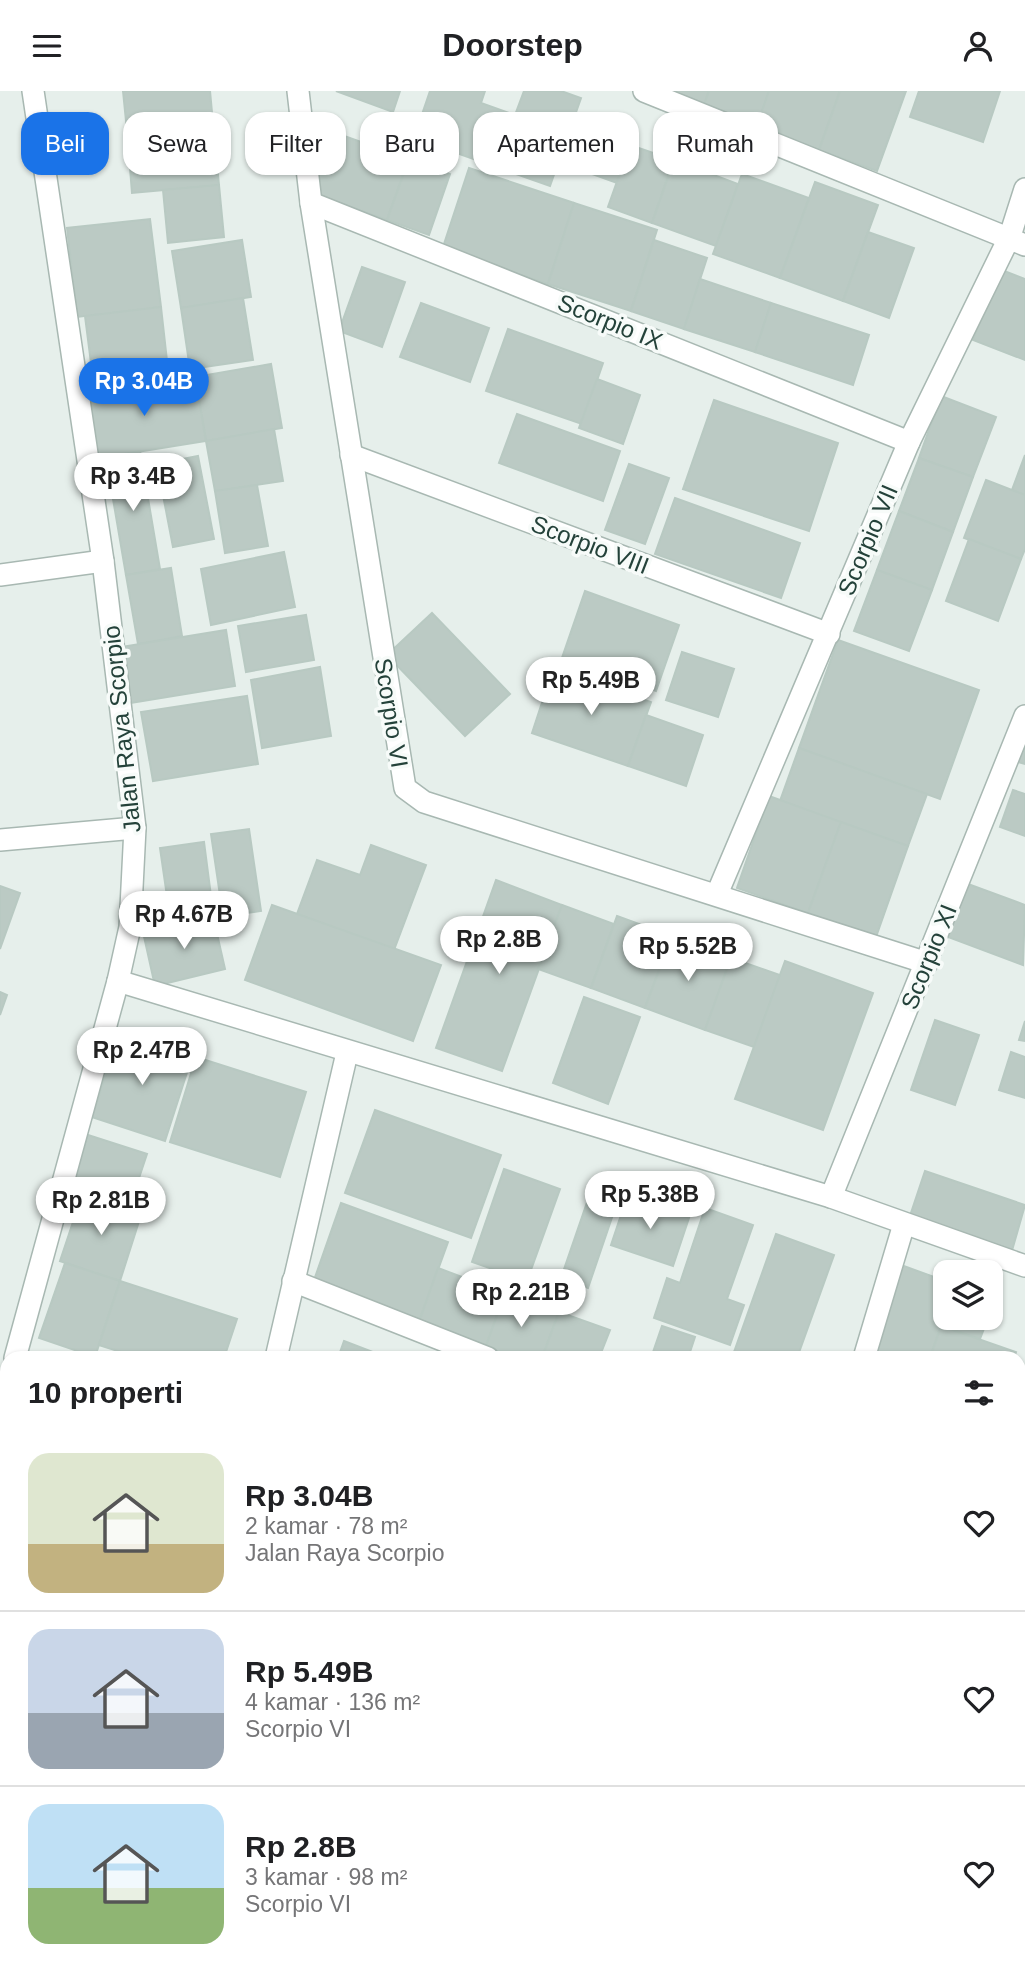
<!DOCTYPE html>
<html lang="id">
<head>
<meta charset="utf-8">
<style>
	:root { --surface:#fff; --page:#f6f6f6; --text:#202124; --muted:#757577; --line:#e0e0e0; --accent:#1a73e8 }
	body { margin:0; font-family:Arial,sans-serif; background:var(--page); color:var(--text); height:100vh; display:flex; flex-direction:column; font-size:26px; white-space:nowrap }
	* { box-sizing:border-box; margin:0 }
	p { font-size:23px; color:var(--muted) }
	.icon { flex:none; width:38px; height:38px; fill:none; stroke:currentColor; stroke-width:2; stroke-linecap:round; stroke-linejoin:round }
	.map { position:relative; flex:1; overflow:hidden }
	.side { position:absolute; left:0px; top:1260px; width:1026px; height:625px; display:flex; flex-direction:column; background:var(--surface); border-radius:21px 21px 0 0; box-shadow:0 2px 5px #0004 }
	.side>* { flex:none }
	.banner { position:absolute; left:21px; top:21px; width:984px; height:63px; display:flex; gap:14px }
	.tools { position:absolute; left:933px; top:1169px; display:grid; gap:14px }
	.tools a { display:grid; place-items:center; width:70px; height:70px; border-radius:14px; background:var(--surface); box-shadow:0 2px 5px #0004; font-size:35px }
	.price { position:absolute; translate:-50% -60px; padding:0 16px; border-radius:24px; background:#fff; color:#222; font-size:23px; line-height:46px; filter:drop-shadow(0 2px 4px #0008) }
	.price::after { content:''; position:absolute; left:50%; top:42px; width:21px; height:16px; margin-left:-10px; background:inherit; clip-path:polygon(0 0,100% 0,50% 100%) }
	.price.selected { background:var(--accent); color:#fff }
	ul { padding:0; list-style:none }
	li { display:flex; align-items:center; gap:21px; height:175px; padding:0 28px }
	li+li { border-top:2px solid var(--line) }
	li span { display:grid; place-items:center; flex:none; width:196px; height:140px; border-radius:21px; color:#555 }
	li>.icon { margin-inline-start:auto }
	span .icon { width:84px; height:84px; fill:#fffc; stroke-width:1 }
	li b { font-size:30px }
	h2 { display:flex; justify-content:space-between; align-items:center; height:84px; padding:0 28px; font-size:30px }
	.pill { padding:0 24px; border-radius:21px; background:var(--surface); box-shadow:0 2px 5px #0004; font-size:24px; line-height:63px }
	.pill.selected { background:var(--accent); color:#fff }
	header { display:flex; justify-content:space-between; align-items:center; height:91px; padding:0 28px; background:var(--surface); font-size:32px; font-weight:700 }
	.map>svg:first-child { display:block }
</style>
</head>
<body>
<header><svg class="icon" aria-label="menu" viewBox="0 0 24 24"><path d="M4 6h16M4 12h16M4 18h16"/></svg>Doorstep<svg class="icon" aria-label="person" viewBox="0 0 24 24"><circle cx="12" cy="8" r="4"/><path d="M4 21q1-7 8-7t8 7"/></svg></header>
<div class="map">
<svg width="1025" height="1884" viewBox="0 0 1025 1884">
	<rect width="100%" height="100%" fill="#e6efeb"/>
	<g fill="#bbcac4" stroke="#b8c9c2" stroke-width="2">
		<path d="M 123,0 L 210,0 L 213,32 L 127,40 Z"/>
		<path d="M 336,0 L 400,0 L 393,21 Z"/>
		<path d="M 430,0 L 485,0 L 481,12 L 515,24 L 524,0 L 561,0 L 581,7 L 550,95 L 414,47 Z"/>
		<path d="M 657,0 L 709,0 L 703,17 Z"/>
		<path d="M 709,0 L 769,0 L 756,37 L 703,17 Z"/>
		<path d="M 769,0 L 840,0 L 819,59 L 756,37 Z"/>
		<path d="M 840,0 L 906,0 L 877,80 L 819,59 Z"/>
		<path d="M 919,0 L 1000,0 L 983,51 L 910,26 Z"/>
		<path d="M 596,27 L 635,41 L 617,92 L 578,78 Z"/>
		<path d="M 213,32 L 219,94 L 132,102 L 127,40 Z"/>
		<path d="M 333,41 L 409,68 L 387,129 L 312,102 Z"/>
		<path d="M 630,54 L 674,69 L 652,132 L 608,116 Z"/>
		<path d="M 409,68 L 450,83 L 429,144 L 387,129 Z"/>
		<path d="M 674,69 L 738,93 L 716,155 L 652,132 Z"/>
		<path d="M 469,77 L 574,112 L 548,193 L 442,159 Z"/>
		<path d="M 742,83 L 809,107 L 780,187 L 713,163 Z"/>
		<path d="M 815,91 L 878,114 L 843,210 L 780,187 Z"/>
		<path d="M 219,94 L 224,146 L 168,152 L 163,99 Z"/>
		<path d="M 574,112 L 657,139 L 631,220 L 548,193 Z"/>
		<path d="M 150,128 L 161,216 L 77,226 L 67,137 Z"/>
		<path d="M 868,141 L 914,157 L 889,227 L 843,210 Z"/>
		<path d="M 242,149 L 251,206 L 181,217 L 172,160 Z"/>
		<path d="M 654,149 L 707,167 L 684,238 L 631,220 Z"/>
		<path d="M 362,176 L 405,191 L 382,256 L 339,240 Z"/>
		<path d="M 999,178 L 1025,188 L 1025,269 L 973,249 Z"/>
		<path d="M 700,188 L 771,212 L 755,261 L 684,238 Z"/>
		<path d="M 243,207 L 253,269 L 190,278 L 181,217 Z"/>
		<path d="M 421,212 L 489,237 L 470,291 L 400,266 Z"/>
		<path d="M 771,212 L 869,244 L 853,294 L 755,261 Z"/>
		<path d="M 161,216 L 168,279 L 93,288 L 85,225 Z"/>
		<path d="M 508,238 L 603,272 L 582,333 L 486,300 Z"/>
		<path d="M 271,273 L 282,337 L 206,350 L 195,286 Z"/>
		<path d="M 195,286 L 206,350 L 93,368 L 82,304 Z"/>
		<path d="M 597,288 L 640,304 L 623,353 L 579,337 Z"/>
		<path d="M 941,305 L 996,326 L 973,386 L 919,367 Z"/>
		<path d="M 714,309 L 838,352 L 809,440 L 683,398 Z"/>
		<path d="M 517,323 L 620,360 L 603,410 L 499,372 Z"/>
		<path d="M 274,338 L 283,390 L 215,400 L 206,350 Z"/>
		<path d="M 140,360 L 160,478 L 126,484 L 106,367 Z"/>
		<path d="M 1025,364 L 1025,404 L 1012,399 Z"/>
		<path d="M 198,365 L 214,448 L 173,456 L 157,373 Z"/>
		<path d="M 919,367 L 973,386 L 953,441 L 899,420 Z"/>
		<path d="M 629,373 L 669,387 L 645,453 L 605,439 Z"/>
		<path d="M 986,389 L 1025,404 L 1025,458 L 1021,468 L 964,447 Z"/>
		<path d="M 257,394 L 268,455 L 225,462 L 215,400 Z"/>
		<path d="M 675,407 L 800,452 L 781,507 L 655,463 Z"/>
		<path d="M 899,420 L 953,441 L 932,499 L 877,479 Z"/>
		<path d="M 969,448 L 1021,468 L 998,530 L 946,510 Z"/>
		<path d="M 284,461 L 295,516 L 211,534 L 201,478 Z"/>
		<path d="M 171,477 L 182,545 L 138,553 L 126,484 Z"/>
		<path d="M 877,479 L 932,499 L 909,560 L 854,540 Z"/>
		<path d="M 585,500 L 679,534 L 656,600 L 562,567 Z"/>
		<path d="M 432,522 L 510,603 L 465,645 L 387,564 Z"/>
		<path d="M 306,524 L 314,569 L 246,581 L 238,535 Z"/>
		<path d="M 226,539 L 235,595 L 130,612 L 121,556 Z"/>
		<path d="M 838,549 L 979,599 L 940,708 L 799,657 Z"/>
		<path d="M 682,561 L 734,578 L 718,626 L 666,609 Z"/>
		<path d="M 320,576 L 331,645 L 262,657 L 251,589 Z"/>
		<path d="M 553,578 L 651,611 L 628,675 L 532,642 Z"/>
		<path d="M 247,605 L 258,673 L 153,690 L 141,621 Z"/>
		<path d="M 646,624 L 703,644 L 686,695 L 628,675 Z"/>
		<path d="M 1025,639 L 1025,673 L 1014,670 Z"/>
		<path d="M 799,657 L 927,703 L 908,755 L 780,710 Z"/>
		<path d="M 1013,699 L 1025,703 L 1025,745 L 1000,736 Z"/>
		<path d="M 769,705 L 841,731 L 808,822 L 737,797 Z"/>
		<path d="M 841,731 L 908,755 L 876,846 L 808,822 Z"/>
		<path d="M 249,738 L 261,820 L 223,825 L 211,743 Z"/>
		<path d="M 204,751 L 212,813 L 169,819 L 160,757 Z"/>
		<path d="M 371,754 L 426,774 L 394,859 L 297,823 L 317,769 L 360,784 Z"/>
		<path d="M 496,789 L 562,814 L 502,980 L 436,957 Z"/>
		<path d="M 968,793 L 1025,814 L 1023,874 L 948,846 Z"/>
		<path d="M 0,795 L 20,802 L 0,858 Z"/>
		<path d="M 272,814 L 441,874 L 413,950 L 245,889 Z"/>
		<path d="M 562,814 L 614,833 L 591,897 L 538,878 Z"/>
		<path d="M 213,825 L 225,878 L 155,895 L 143,841 Z"/>
		<path d="M 617,825 L 672,845 L 645,917 L 591,897 Z"/>
		<path d="M 672,845 L 731,867 L 705,939 L 645,917 Z"/>
		<path d="M 731,867 L 780,884 L 754,956 L 705,939 Z"/>
		<path d="M 785,870 L 873,902 L 823,1039 L 735,1008 Z"/>
		<path d="M 0,901 L 7,904 L 0,924 Z"/>
		<path d="M 584,906 L 640,926 L 608,1013 L 553,992 Z"/>
		<path d="M 935,929 L 979,944 L 955,1014 L 911,999 Z"/>
		<path d="M 1025,930 L 1025,950 L 1019,949 Z"/>
		<path d="M 119,942 L 192,966 L 165,1050 L 92,1026 Z"/>
		<path d="M 1011,961 L 1025,966 L 1025,1007 L 999,999 Z"/>
		<path d="M 196,966 L 306,1001 L 280,1086 L 170,1051 Z"/>
		<path d="M 375,1019 L 501,1064 L 471,1147 L 345,1102 Z"/>
		<path d="M 88,1044 L 147,1063 L 129,1117 L 71,1097 Z"/>
		<path d="M 504,1078 L 560,1098 L 527,1190 L 472,1171 Z"/>
		<path d="M 925,1080 L 1025,1114 L 1011,1163 L 909,1128 Z"/>
		<path d="M 593,1094 L 620,1103 L 588,1197 L 561,1187 Z"/>
		<path d="M 83,1101 L 142,1121 L 120,1190 L 60,1170 Z"/>
		<path d="M 627,1106 L 689,1127 L 673,1175 L 611,1154 Z"/>
		<path d="M 341,1112 L 448,1151 L 418,1234 L 312,1195 Z"/>
		<path d="M 705,1117 L 753,1134 L 727,1208 L 744,1214 L 730,1254 L 654,1227 L 667,1187 L 680,1192 Z"/>
		<path d="M 776,1143 L 834,1164 L 797,1267 L 752,1267 L 734,1261 Z"/>
		<path d="M 65,1172 L 120,1190 L 95,1266 L 39,1247 Z"/>
		<path d="M 901,1174 L 945,1190 L 945,1227 L 988,1227 L 980,1248 L 941,1235 L 930,1267 L 869,1267 Z"/>
		<path d="M 438,1177 L 505,1202 L 485,1258 L 418,1234 Z"/>
		<path d="M 120,1190 L 237,1228 L 224,1267 L 140,1267 L 99,1254 Z"/>
		<path d="M 505,1202 L 559,1221 L 542,1267 L 510,1267 L 485,1258 Z"/>
		<path d="M 559,1221 L 610,1239 L 599,1267 L 542,1267 Z"/>
		<path d="M 662,1235 L 695,1246 L 688,1267 L 651,1267 Z"/>
		<path d="M 941,1235 L 1016,1261 L 1014,1267 L 930,1267 Z"/>
		<path d="M 344,1250 L 383,1265 L 383,1267 L 338,1267 Z"/>
		<path d="M 734,1261 L 752,1267 L 732,1267 Z"/>
		<path d="M 2,1383 L 7,1384 L 7,1444 L 0,1442 Z"/>
		<path d="M 0,1452 L 7,1454 L 7,1537 L 0,1534 Z"/>
		<path d="M 0,1542 L 7,1544 L 7,1611 L 0,1609 Z"/>
		<path d="M 0,1775 L 7,1778 L 7,1878 L 79,1878 L 76,1884 L 0,1884 Z"/>
		<path d="M 1025,1839 L 1025,1884 L 1010,1884 L 1012,1878 L 1018,1878 L 1018,1858 Z"/>
		<path d="M 186,1878 L 223,1878 L 220,1884 L 201,1884 Z"/>
		<path d="M 223,1878 L 276,1878 L 273,1884 L 220,1884 Z"/>
		<path d="M 288,1878 L 339,1878 L 336,1884 L 285,1884 Z"/>
		<path d="M 359,1878 L 411,1878 L 408,1884 L 356,1884 Z"/>
		<path d="M 411,1878 L 443,1878 L 440,1884 L 408,1884 Z"/>
		<path d="M 454,1878 L 512,1878 L 509,1884 L 451,1884 Z"/>
		<path d="M 512,1878 L 563,1878 L 576,1884 L 509,1884 Z"/>
		<path d="M 707,1878 L 775,1878 L 773,1884 L 705,1884 Z"/>
		<path d="M 822,1878 L 871,1878 L 869,1884 L 840,1884 Z"/>
	</g>
	<g fill="none" stroke-linecap="round" stroke-linejoin="round">
		<defs>
			<g id="minor">
				<path d="M 298,0 L 311,112 L 405,697 L 424,711 L 927,872"/>
				<path d="M 644,0 L 1025,154"/>
				<path d="M 311,112 L 909,351"/>
				<path d="M 351,364 L 829,543"/>
				<path d="M 0,484 L 103,470"/>
				<path d="M 0,749 L 135,737"/>
				<path d="M 717,803 L 909,351 L 1010,145 L 1025,98"/>
				<path d="M 118,890 L 831,1106 L 1025,1175"/>
				<path d="M 831,1106 L 1025,625"/>
				<path d="M 293,1190 L 488,1267"/>
				<path d="M 15,1267 L 118,890 L 130,836 L 135,737 L 103,470 L 33,0"/>
				<path d="M 276,1267 L 347,962"/>
				<path d="M 864,1267 L 904,1133"/>
				<path d="M 0,1319 L 7,1294"/>
				<path d="M 1018,1671 L 1025,1647"/>
				<path d="M 1018,1741 L 1025,1744"/>
				<path d="M 0,1763 L 7,1765"/>
				<path d="M 630,1878 L 642,1884"/>
				<path d="M 156,1884 L 158,1878"/>
				<path d="M 697,1884 L 698,1878"/>
				<path d="M 962,1884 L 964,1878"/>
			</g>
		</defs>
		<use href="#minor" stroke="#a8b8b2" stroke-width="24"/>
		<use href="#minor" stroke="#fff" stroke-width="21"/>
	</g>
	<g text-anchor="middle" stroke-width="7" stroke-linejoin="round" paint-order="stroke">
		<g font-size="24" fill="#24423a" stroke="#f7fbf9">
			<text transform="translate(610 231) rotate(22)" y="8">Scorpio IX</text>
			<text transform="translate(868 449) rotate(-67)" y="8">Scorpio VII</text>
			<text transform="translate(590 454) rotate(21)" y="8">Scorpio VIII</text>
			<text transform="translate(391 622) rotate(81)" y="8">Scorpio VI</text>
			<text transform="translate(122 638) rotate(-96)" y="8">Jalan Raya Scorpio</text>
			<text transform="translate(929 866) rotate(-68)" y="8">Scorpio XI</text>
		</g>
	</g>
</svg>
<div class="tools">
<a><svg class="icon" aria-label="layers" viewBox="0 0 24 24"><path d="M12 4l9 5-9 5-9-5zM3 14l9 5 9-5"/></svg></a>
</div>
<b class="price selected" style="left:144px;top:327px">Rp 3.04B</b>
<b class="price" style="left:133px;top:422px">Rp 3.4B</b>
<b class="price" style="left:591px;top:626px">Rp 5.49B</b>
<b class="price" style="left:184px;top:860px">Rp 4.67B</b>
<b class="price" style="left:499px;top:885px">Rp 2.8B</b>
<b class="price" style="left:688px;top:892px">Rp 5.52B</b>
<b class="price" style="left:142px;top:996px">Rp 2.47B</b>
<b class="price" style="left:650px;top:1140px">Rp 5.38B</b>
<b class="price" style="left:101px;top:1146px">Rp 2.81B</b>
<b class="price" style="left:521px;top:1238px">Rp 2.21B</b>
<div class="banner">
<a class="pill selected">Beli</a>
<a class="pill">Sewa</a>
<a class="pill">Filter</a>
<a class="pill">Baru</a>
<a class="pill">Apartemen</a>
<a class="pill">Rumah</a>
</div>
<section class="side">
<h2>10 properti<svg class="icon" aria-label="filters" viewBox="0 0 24 24"><path d="M4 7h16M4 17h16"/><circle cx="9" cy="7" r="2"/><circle cx="15" cy="17" r="2"/></svg></h2>
<ul>
<li><span style="background:linear-gradient(#dfe7d0 65%,#c2b280 0)"><svg class="icon" aria-label="home" viewBox="0 0 24 24"><path d="M3 11l9-7 9 7M6 9v11h12V9"/></svg></span><div><b>Rp 3.04B</b><p>2 kamar · 78 m²</p><p>Jalan Raya Scorpio</p></div><svg class="icon" aria-label="heart" viewBox="0 0 24 24"><path d="M12 20l-8-8c-3-5 5-10 8-4 3-6 11-1 8 4z"/></svg></li>
<li><span style="background:linear-gradient(#c9d6e8 60%,#9aa5b1 0)"><svg class="icon" aria-label="home" viewBox="0 0 24 24"><path d="M3 11l9-7 9 7M6 9v11h12V9"/></svg></span><div><b>Rp 5.49B</b><p>4 kamar · 136 m²</p><p>Scorpio VI</p></div><svg class="icon" aria-label="heart" viewBox="0 0 24 24"><path d="M12 20l-8-8c-3-5 5-10 8-4 3-6 11-1 8 4z"/></svg></li>
<li><span style="background:linear-gradient(#bfe0f5 60%,#8fb573 0)"><svg class="icon" aria-label="home" viewBox="0 0 24 24"><path d="M3 11l9-7 9 7M6 9v11h12V9"/></svg></span><div><b>Rp 2.8B</b><p>3 kamar · 98 m²</p><p>Scorpio VI</p></div><svg class="icon" aria-label="heart" viewBox="0 0 24 24"><path d="M12 20l-8-8c-3-5 5-10 8-4 3-6 11-1 8 4z"/></svg></li>
</ul>
</section>
</div>
</body>
</html>
